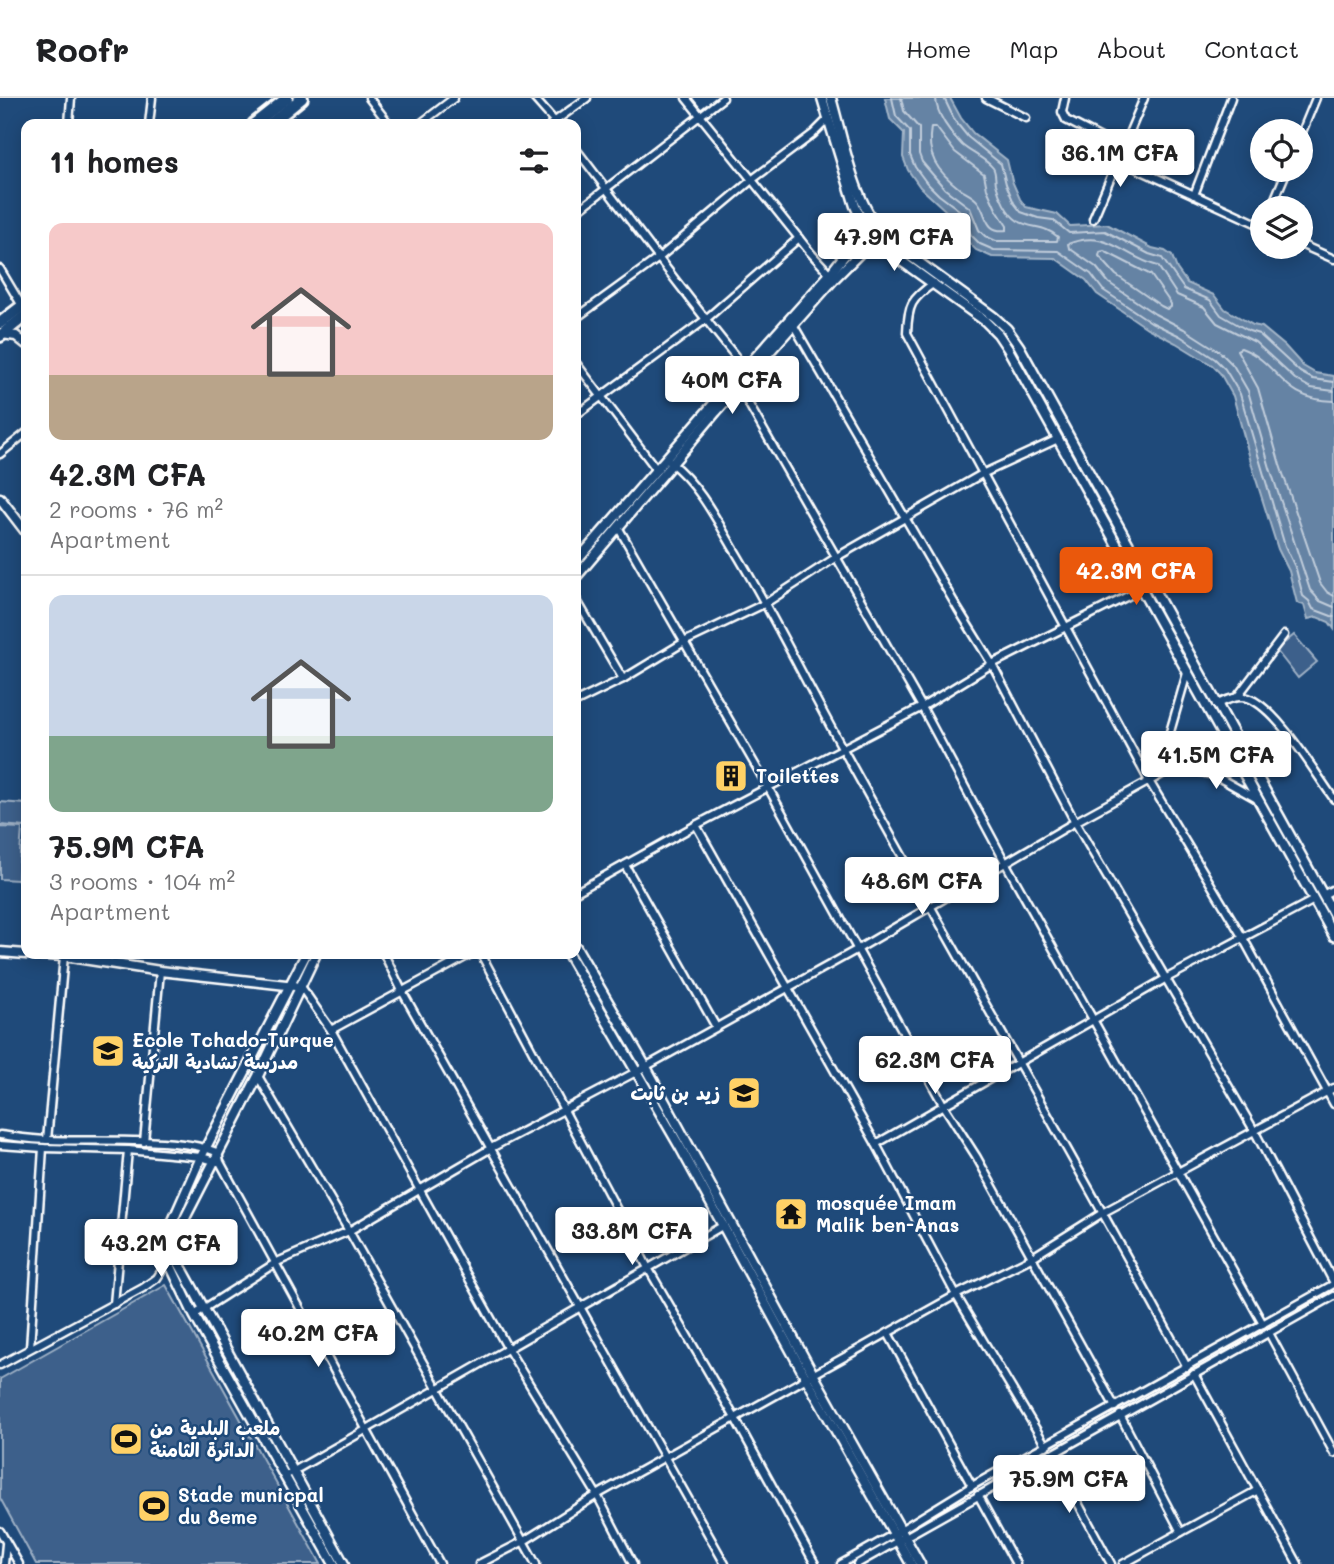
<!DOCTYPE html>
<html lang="en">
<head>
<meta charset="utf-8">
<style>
	:root { --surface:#fff; --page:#f2f2f2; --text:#202124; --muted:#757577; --line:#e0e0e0; --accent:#ea580c }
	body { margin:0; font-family:Mali,"Playpen Sans Arabic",sans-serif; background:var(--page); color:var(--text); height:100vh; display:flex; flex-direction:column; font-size:26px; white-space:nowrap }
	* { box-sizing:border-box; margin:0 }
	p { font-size:23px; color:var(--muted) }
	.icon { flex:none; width:38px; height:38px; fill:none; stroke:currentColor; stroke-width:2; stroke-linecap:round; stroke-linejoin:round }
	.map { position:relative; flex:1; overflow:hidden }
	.panel { position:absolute; left:21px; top:21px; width:560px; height:840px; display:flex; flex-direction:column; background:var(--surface); border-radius:14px; box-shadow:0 4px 18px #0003 }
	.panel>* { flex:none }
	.controls { position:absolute; left:1250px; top:21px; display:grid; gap:14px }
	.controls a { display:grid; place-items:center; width:63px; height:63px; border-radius:50%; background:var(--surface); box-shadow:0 4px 18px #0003; font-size:35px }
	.price { position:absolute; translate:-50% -60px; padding:0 16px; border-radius:7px; background:#fff; color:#222; font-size:23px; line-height:46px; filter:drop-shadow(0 2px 4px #0008) }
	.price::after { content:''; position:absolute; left:50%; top:42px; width:21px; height:16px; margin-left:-10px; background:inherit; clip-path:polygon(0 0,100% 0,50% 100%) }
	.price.selected { background:var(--accent); color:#fff }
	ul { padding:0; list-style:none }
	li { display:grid; align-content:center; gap:14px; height:371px; padding:0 28px }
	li+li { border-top:2px solid var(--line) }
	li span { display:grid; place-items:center; height:217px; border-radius:14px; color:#555 }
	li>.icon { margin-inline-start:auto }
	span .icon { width:126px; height:126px; fill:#fffc; stroke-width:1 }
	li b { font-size:30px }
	h2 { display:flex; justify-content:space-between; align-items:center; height:84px; padding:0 28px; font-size:30px }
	header { display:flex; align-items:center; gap:42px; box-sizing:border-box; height:98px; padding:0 35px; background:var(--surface); border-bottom:2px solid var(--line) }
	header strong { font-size:33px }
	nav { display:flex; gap:38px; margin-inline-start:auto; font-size:24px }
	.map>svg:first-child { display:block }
</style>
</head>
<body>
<header>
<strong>Roofr</strong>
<nav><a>Home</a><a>Map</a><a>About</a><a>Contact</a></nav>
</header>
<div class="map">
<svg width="1334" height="1466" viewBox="0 0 1334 1466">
	<rect width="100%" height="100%" fill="#1f4a7a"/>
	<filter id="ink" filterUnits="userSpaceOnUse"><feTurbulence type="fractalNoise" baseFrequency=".0143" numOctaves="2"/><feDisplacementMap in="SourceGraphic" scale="14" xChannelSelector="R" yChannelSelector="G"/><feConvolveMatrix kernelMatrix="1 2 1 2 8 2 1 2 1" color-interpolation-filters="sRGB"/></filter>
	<g filter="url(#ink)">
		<g fill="#3c618b" stroke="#9eb0c5" stroke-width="2">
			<path d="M 1294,537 L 1317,564 L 1298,580 L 1276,552 Z"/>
			<path d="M 0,704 L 26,706 L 26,729 L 0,727 Z"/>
			<path d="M 0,729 L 22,730 L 18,782 L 0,781 Z"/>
			<path d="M 166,1187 L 321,1466 L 36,1466 L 0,1400 L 0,1281 Z"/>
		</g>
		<path fill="#6583a4" stroke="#a3b5c8" stroke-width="2" d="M 885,0 L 950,0 L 961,20 L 973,35 L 1007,62 L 1012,83 L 1020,101 L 1026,109 L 1057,116 L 1070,128 L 1107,126 L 1152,150 L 1165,153 L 1172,158 L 1177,171 L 1187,185 L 1214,197 L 1225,211 L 1253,227 L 1262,229 L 1285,248 L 1303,268 L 1315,275 L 1334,278 L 1334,531 L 1329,524 L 1317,519 L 1308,521 L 1304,507 L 1297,505 L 1289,473 L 1278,451 L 1254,375 L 1233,298 L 1220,275 L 1212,267 L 1176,245 L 1147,230 L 1097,196 L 1086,182 L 1055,160 L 992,159 L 976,152 L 966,142 L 958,120 L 946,113 L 920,89 L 908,72 L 903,59 L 904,35 L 890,21 Z"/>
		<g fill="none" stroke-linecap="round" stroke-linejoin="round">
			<g stroke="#c1cddb" stroke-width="2">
				<path d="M 892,0 L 896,18 L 910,33 L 910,57 L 915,69 L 926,84 L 939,97 L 963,115 L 971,137 L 980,146 L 994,152 L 1058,153 L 1091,176 L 1103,192 L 1151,224 L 1180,238 L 1215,261 L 1225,271 L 1240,296 L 1285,448 L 1296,471 L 1303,498 L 1309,503 L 1313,511 L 1334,519"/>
				<path d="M 901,0 L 904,13 L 919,30 L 919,56 L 922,64 L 945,91 L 970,110 L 979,132 L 985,138 L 996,143 L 1057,143 L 1058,139 C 1045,127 1032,131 1018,123 C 1007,116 999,98 996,86 C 995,81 996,74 993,70 C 985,60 971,55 962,47 C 951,36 936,16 936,0"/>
				<path d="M 944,0 L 955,23 L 968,39 L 1001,66 L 1006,86 L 1014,105 L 1021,114 L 1038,120 L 1053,122 L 1069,135 L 1105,133 L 1149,156 L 1162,160 L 1184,191 L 1210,202 L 1221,217 L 1249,233 L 1259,236 L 1300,274 L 1313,281 L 1334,284"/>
				<path d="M 931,29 L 936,29 L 955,54 L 984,76 L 987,91 L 996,111 L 1007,128 L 1007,132 C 984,135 988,117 978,104 C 974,98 966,95 960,91 C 937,73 926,58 931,29 Z"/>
				<path d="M 1104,153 L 1151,177 L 1171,206 L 1171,209 L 1167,211 L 1161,208 L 1116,177 L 1099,158 L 1100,154 Z"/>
				<path d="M 1334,293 L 1311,290 L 1295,281 L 1255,244 L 1217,225 L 1204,209 L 1177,197 L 1158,168 C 1123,159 1108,130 1068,146 L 1069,150 L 1096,169 L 1109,185 L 1155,216 L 1184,231 L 1220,254 L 1233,267 L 1248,293 L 1270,370 L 1310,492 L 1320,503 L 1334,509"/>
				<path d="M 1334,303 C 1279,302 1281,265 1241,250 L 1237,252 L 1258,290 L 1280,367 L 1320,485 L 1327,494 L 1334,498"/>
			</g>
			<defs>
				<g id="minor">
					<path d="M 369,0 L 389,26"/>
					<path d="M 534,0 L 556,25"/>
					<path d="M 686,0 L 810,154 L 830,176"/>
					<path d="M 986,0 L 1026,20"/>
					<path d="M 1065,0 L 1062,14 L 1066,22 L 1122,51 L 1131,68 L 1262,128"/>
					<path d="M 69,26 L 71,0"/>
					<path d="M 149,26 L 152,0"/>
					<path d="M 420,26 L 454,0"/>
					<path d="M 551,26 L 587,0"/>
					<path d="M 1300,39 L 1316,0"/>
					<path d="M 576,51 C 632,124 686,199 745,270"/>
					<path d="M 1194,97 L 1231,0"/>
					<path d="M 1271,110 L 1287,72"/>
					<path d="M 576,114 L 723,0"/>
					<path d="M 1093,121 L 1144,0"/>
					<path d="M 1300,146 L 1334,161"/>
					<path d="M 0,171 L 22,208"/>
					<path d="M 934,185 C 911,201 908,207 907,235 L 1149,683 L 1243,840 L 1334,1006"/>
					<path d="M 576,220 L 660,159 L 753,81 L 813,36 L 828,21"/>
					<path d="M 794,228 L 958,511 L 992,566 L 1075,724 L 1255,1034 L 1334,1185"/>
					<path d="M 576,265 L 657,372"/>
					<path d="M 739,289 L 922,609 L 1005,764 L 1263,1226"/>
					<path d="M 576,317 L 705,222 L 799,140"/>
					<path d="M 0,356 L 26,335"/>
					<path d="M 670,364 C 700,388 716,421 735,453 C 774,518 807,587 844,653 C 957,859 1076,1062 1187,1269"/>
					<path d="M 618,429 L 769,691 L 944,1008 L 976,1058 L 1115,1309"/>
					<path d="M 576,501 L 623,581"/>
					<path d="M 1237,599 L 1284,537"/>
					<path d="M 576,604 L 623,581 L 686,543 L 766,505 L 835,460 L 982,376 L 1058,341"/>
					<path d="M 1216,607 C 1226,602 1237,597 1248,600 C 1278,611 1315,675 1334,701"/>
					<path d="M 1178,669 L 1214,677 L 1257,701"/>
					<path d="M 1157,679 L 1187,575"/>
					<path d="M 696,727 L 876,1046 L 1165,881 L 1314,802"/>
					<path d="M 625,767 L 716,929"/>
					<path d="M 576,794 L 696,727 L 922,609 L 992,566 L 1150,487"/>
					<path d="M 1323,797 L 1334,791"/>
					<path d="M 384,856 L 402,893 L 725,1466"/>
					<path d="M 481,856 L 648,1170 L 735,1320 L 815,1466"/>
					<path d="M 302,890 L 331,932 L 508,1251 L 597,1397 L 633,1466"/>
					<path d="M 331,932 L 471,856"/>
					<path d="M 258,978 L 349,1133 L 536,1466"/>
					<path d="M 0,1037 C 16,1039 33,1042 49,1042 C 90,1044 186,1038 218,1055 L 220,1064 L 440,1466"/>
					<path d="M 47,1042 L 64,858"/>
					<path d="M 144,1044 L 160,873"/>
					<path d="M 876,1046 L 956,1197 L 1046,1348"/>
					<path d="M 0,1047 L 43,1050 L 128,1052 L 201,1059 L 218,1064"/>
					<path d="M 114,1206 L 128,1052"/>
					<path d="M 194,1217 L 277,1164 L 349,1133 L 493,1049 L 636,974 L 858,851 L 1075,724 L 1235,636"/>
					<path d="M 888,1235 L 972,1388"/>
					<path d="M 1269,1235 L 1334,1355"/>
					<path d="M 30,1250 L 43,1050"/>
					<path d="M 0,1267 L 143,1190 L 157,1180 L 168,1163"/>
					<path d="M 1194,1276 L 1298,1466"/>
					<path d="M 1120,1317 L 1181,1434"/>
					<path d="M 1051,1355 L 1111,1466"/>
					<path d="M 285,1378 L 724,1127"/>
					<path d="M 978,1397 L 1016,1466"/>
					<path d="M 0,1433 L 19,1466"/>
					<path d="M 4,1466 L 6,1446"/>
					<path d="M 479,1466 L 524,1443 L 597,1397 L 735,1320 L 956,1197 L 1031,1160 L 1104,1114 L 1334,990"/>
					<path d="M 841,1466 L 894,1436 L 972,1388 L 1334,1186"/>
					<path d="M 857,1466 L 1334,1198"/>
					<path d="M 1123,1466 L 1258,1392"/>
				</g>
				<g id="tertiary">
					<path d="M 822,0 L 855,108 L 869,137 L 883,150 L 985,223 L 998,236 L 1008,251 L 1334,838"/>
					<path d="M 831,0 C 844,44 855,114 891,144 L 994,219 L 1007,231 L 1019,248 L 1334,817"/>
					<path d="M 2,236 L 16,238 L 26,246"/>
					<path d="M 0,400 L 26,434"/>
					<path d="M 576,464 L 709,311 L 830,176 L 867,128"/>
					<path d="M 576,479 L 716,314 L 835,180 L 877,138"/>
					<path d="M 576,849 L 646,969 L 813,1276 L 920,1466"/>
					<path d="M 0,854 L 26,856"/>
					<path d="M 27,856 L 64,858 L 160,873 L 295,888"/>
					<path d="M 306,856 L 201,1059 L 164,1143 L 165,1156 L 194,1217 L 334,1466"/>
					<path d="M 316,856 L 258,978 L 182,1126 L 173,1154 L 344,1466"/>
					<path d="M 568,856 L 680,1049 L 806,1280 L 911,1466"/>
				</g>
				<g id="trunk">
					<path d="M 254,26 L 287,0"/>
					<path d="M 270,26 L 302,0"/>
					<path d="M 0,225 L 26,205"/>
					<path d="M 0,238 L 26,217"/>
				</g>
			</defs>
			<use href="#minor" stroke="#fff" stroke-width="11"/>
			<use href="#tertiary" stroke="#fff" stroke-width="13"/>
			<use href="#trunk" stroke="#fff" stroke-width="16"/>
			<use href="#minor" stroke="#1f4a7a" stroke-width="6"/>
			<use href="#tertiary" stroke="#1f4a7a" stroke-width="8"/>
			<use href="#trunk" stroke="#1f4a7a" stroke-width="10"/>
		</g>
	</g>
	<defs>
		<symbol id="building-square" viewBox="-11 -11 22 22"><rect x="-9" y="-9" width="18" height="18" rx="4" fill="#ffd166" stroke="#1f4a7a"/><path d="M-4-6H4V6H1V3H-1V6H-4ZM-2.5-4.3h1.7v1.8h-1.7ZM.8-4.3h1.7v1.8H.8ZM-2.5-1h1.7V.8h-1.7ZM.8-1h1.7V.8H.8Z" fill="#111"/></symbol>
		<symbol id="school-square" viewBox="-11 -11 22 22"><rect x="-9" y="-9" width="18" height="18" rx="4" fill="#ffd166" stroke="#1f4a7a"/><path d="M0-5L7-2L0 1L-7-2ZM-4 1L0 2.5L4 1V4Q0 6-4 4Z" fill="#111"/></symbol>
		<symbol id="temple-square" viewBox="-11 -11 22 22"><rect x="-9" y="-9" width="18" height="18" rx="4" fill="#ffd166" stroke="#1f4a7a"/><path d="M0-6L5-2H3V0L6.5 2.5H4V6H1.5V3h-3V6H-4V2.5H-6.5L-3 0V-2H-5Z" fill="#111"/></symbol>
		<symbol id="stadium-square" viewBox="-11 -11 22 22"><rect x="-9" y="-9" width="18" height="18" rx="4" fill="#ffd166" stroke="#1f4a7a"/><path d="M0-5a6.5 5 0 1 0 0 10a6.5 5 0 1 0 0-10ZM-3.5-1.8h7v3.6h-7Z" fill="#111"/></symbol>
	</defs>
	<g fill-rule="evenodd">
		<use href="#building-square" x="712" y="659" width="38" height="38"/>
		<use href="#school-square" x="89" y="934" width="38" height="38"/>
		<use href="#school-square" x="725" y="976" width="38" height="38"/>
		<use href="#temple-square" x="772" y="1097" width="38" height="38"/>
		<use href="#stadium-square" x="107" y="1322" width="38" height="38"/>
		<use href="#stadium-square" x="135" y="1389" width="38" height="38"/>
	</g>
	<g text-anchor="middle" stroke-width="5" stroke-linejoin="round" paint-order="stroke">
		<g font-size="19" font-weight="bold" fill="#fff" stroke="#1f4a7a" text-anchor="start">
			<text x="756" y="685">Toilettes</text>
			<text x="132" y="949">Ecole Tchado-Turque<tspan x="132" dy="22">مدرسة تشادية التركية</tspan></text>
			<text x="720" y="1002" text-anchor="end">زيد بن ثابت</text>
			<text x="816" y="1112">mosquée Imam<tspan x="816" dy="22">Malik ben-Anas</tspan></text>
			<text x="150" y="1337">ملعب البلدية من<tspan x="150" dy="22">الدائرة الثامنة</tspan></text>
			<text x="178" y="1404">Stade municpal<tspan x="178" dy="22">du 8eme</tspan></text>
		</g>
	</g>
</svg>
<div class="controls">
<a><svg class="icon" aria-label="locate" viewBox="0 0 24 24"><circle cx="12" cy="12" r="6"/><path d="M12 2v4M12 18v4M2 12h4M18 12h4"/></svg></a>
<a><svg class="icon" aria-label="layers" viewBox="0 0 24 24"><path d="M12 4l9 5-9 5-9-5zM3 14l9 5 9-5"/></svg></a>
</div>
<b class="price" style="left:1120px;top:91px">36.1M CFA</b>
<b class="price" style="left:894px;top:175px">47.9M CFA</b>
<b class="price" style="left:732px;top:318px">40M CFA</b>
<b class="price selected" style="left:1136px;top:509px">42.3M CFA</b>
<b class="price" style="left:1216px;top:693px">41.5M CFA</b>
<b class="price" style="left:922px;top:819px">48.6M CFA</b>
<b class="price" style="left:935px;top:998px">62.3M CFA</b>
<b class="price" style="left:632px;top:1169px">33.8M CFA</b>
<b class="price" style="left:161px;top:1181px">43.2M CFA</b>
<b class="price" style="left:318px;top:1271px">40.2M CFA</b>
<b class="price" style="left:1069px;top:1417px">75.9M CFA</b>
<section class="panel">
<h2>11 homes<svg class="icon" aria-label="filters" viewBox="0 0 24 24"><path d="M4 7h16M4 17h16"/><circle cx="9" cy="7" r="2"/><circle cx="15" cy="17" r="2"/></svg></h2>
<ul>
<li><span style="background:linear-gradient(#f6c9c9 70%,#b9a48a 0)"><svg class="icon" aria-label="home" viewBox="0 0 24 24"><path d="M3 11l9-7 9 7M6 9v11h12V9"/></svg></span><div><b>42.3M CFA</b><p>2 rooms · 76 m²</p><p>Apartment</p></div></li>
<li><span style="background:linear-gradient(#c9d6e8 65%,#7fa58c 0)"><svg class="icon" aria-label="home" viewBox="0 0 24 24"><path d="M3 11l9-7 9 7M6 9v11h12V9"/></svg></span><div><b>75.9M CFA</b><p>3 rooms · 104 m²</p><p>Apartment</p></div></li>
</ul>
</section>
</div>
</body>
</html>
